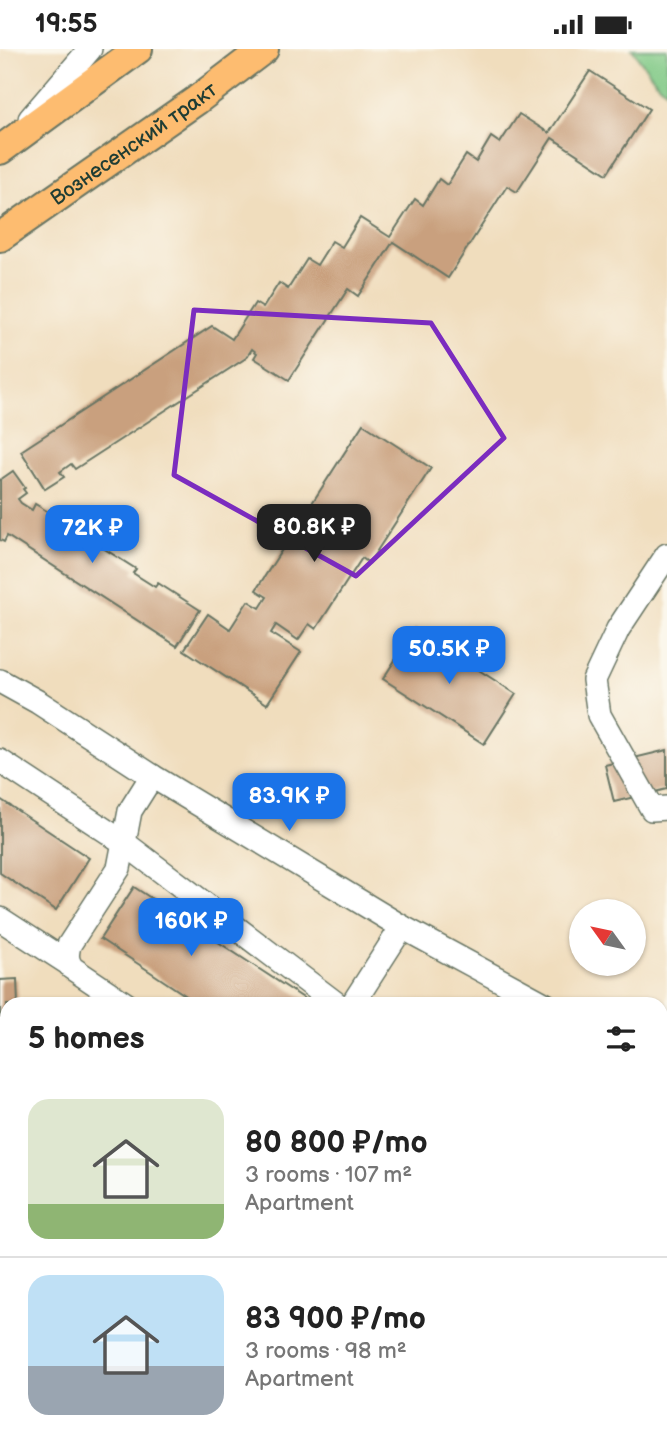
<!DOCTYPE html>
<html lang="en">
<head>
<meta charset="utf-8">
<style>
	:root { --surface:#fff; --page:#f2f2f2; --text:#222; --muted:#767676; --line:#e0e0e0; --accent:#1a73e8 }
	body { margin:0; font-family:"Balsamiq Sans",sans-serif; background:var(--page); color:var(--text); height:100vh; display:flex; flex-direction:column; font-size:26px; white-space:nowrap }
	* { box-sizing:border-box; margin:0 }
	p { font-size:23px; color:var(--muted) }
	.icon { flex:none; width:38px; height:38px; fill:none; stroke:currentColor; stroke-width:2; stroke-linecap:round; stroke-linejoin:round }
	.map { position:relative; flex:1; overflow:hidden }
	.details { position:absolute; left:0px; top:948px; width:668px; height:450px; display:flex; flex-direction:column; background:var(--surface); border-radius:21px 21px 0 0; box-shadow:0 2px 5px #0004 }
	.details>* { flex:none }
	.needle { width:46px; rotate:303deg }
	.controls { position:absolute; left:569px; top:850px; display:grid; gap:14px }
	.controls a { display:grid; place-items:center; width:77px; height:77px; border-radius:50%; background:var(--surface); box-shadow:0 2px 5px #0004; font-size:35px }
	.price { position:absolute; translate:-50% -60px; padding:0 16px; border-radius:14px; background:var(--accent); color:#fff; font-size:23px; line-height:46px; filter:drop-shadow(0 2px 4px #0008) }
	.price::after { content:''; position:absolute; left:50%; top:42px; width:21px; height:16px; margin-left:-10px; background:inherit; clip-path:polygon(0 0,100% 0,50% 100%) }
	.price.selected { background:#222; color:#fff }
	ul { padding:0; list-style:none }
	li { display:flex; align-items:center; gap:21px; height:175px; padding:0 28px }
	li+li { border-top:2px solid var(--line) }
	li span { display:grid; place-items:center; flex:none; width:196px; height:140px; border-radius:21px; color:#555 }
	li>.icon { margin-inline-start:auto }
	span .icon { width:84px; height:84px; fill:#fffc; stroke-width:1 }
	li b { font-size:30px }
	h2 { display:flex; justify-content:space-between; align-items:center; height:84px; padding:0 28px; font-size:30px }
	.status { display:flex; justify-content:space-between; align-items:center; height:49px; padding:0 35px; background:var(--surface); direction:ltr }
	.status svg { height:19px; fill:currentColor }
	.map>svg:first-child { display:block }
</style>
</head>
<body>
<div class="status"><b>19:55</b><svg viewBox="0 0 49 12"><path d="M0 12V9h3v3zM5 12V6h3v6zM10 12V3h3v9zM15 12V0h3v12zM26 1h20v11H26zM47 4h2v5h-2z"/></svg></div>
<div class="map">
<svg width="667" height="1398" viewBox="0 0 667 1398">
	<rect width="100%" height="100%" fill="#fbf7ec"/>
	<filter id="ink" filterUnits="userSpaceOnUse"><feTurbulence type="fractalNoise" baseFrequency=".0143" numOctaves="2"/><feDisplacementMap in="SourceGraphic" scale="14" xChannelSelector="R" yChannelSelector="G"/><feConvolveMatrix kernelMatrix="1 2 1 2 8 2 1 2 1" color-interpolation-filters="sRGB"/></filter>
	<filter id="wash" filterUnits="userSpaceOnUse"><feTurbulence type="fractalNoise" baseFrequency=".00686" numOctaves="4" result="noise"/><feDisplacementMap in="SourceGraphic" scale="28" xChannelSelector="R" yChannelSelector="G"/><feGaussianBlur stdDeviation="1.57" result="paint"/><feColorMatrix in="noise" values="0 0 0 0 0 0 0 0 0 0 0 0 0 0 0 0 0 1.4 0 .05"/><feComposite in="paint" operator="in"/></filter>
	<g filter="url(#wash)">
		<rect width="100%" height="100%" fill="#f0ddbd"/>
		<path fill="#80c986" stroke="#50835d" stroke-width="2" d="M 632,0 L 667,0 L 667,42 L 658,35 Z"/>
		<g id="blocks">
			<g fill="#c9a07e">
				<path d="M 590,22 L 649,60 L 607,125 L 552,89 L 517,143 L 507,137 L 448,229 L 393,193 L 358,247 L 348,240 L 289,331 L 254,309 L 257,304 L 252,300 L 246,309 L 75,420 L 71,415 L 60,423 L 64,428 L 45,440 L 21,402 L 212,277 L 232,290 L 255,254 L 263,259 L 279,234 L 288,240 L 307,210 L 317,216 L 332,192 L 342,198 L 360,169 L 390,188 L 415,150 L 423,156 L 439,130 L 447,136 L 466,106 L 476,113 L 491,88 L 500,94 L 519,65 L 549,84 Z"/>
				<path d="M 363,375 L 431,419 L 369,514 L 362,509 L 316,580 L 309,575 L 298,591 L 276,576 L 271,584 L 301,603 L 267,655 L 184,601 L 208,565 L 230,580 L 248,552 L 260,559 L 267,548 L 256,541 Z"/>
				<path d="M 13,422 L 25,439 L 23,440 L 26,444 L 18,450 L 21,454 L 32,461 L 35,455 L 55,467 L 52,472 L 57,476 L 74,486 L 76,482 L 136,520 L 133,524 L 155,538 L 158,534 L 200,561 L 177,597 L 7,487 L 4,493 L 0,491 L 0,431 Z"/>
				<path d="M 415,580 L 516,645 L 484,695 L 383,630 Z"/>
				<path d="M 667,701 L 667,740 L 614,753 L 605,716 Z"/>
				<path d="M 0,750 L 89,809 L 56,861 L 0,824 Z"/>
				<path d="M 134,838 L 180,868 L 314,956 L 200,956 L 146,920 L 100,890 Z"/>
				<path d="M 17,930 L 18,956 L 7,956 L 7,1081 L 0,1081 L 0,931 Z"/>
				<path d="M 30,1391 L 58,1391 L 59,1398 L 30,1398 Z"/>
				<rect x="371" y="1391" width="29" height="7"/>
				<path d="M 486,1391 L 515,1391 L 515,1398 L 487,1398 Z"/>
				<rect x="573" y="1391" width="29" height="7"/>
			</g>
		</g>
	</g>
	<g filter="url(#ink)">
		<use href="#blocks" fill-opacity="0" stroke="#687564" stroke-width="2"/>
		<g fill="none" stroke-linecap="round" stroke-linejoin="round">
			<defs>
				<g id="minor">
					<path d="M 30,70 L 90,0"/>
					<path d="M 667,506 L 618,580 L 594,631 L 599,666 L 652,760 L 667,759"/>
					<path d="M 0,632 L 38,653 L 152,727 L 402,878 L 546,956"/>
					<path d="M 0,712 L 123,793 L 338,956"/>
					<path d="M 0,870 L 68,914"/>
					<path d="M 127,956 L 72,919 C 66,911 67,905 69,896 L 119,819 L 130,762 L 152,727"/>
					<path d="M 352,956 L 402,878"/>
					<path d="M 662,1017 L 667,1020"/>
					<path d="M 662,1118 L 667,1118"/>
					<path d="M 0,1152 L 7,1152"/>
					<path d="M 95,1391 L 95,1398"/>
					<path d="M 341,1391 L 341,1398"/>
					<path d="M 544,1391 L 544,1398"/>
				</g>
				<g id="major">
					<path d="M 0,101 L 138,0"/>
					<path id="s1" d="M 0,188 L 197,51 L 264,0"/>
				</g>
			</defs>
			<use href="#minor" stroke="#687564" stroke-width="26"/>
			<use href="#major" stroke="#687564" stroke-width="32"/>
			<use href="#minor" stroke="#fff" stroke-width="23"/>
			<use href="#major" stroke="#fdbc70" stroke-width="28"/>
		</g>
	</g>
	<path fill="none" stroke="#7b2cbf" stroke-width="5" stroke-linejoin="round" d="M 194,261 L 431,274 L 504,389 L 356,527 L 174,426 Z"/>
	<g text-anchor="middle" stroke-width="5" stroke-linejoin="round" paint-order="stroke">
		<g font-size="21" fill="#1f3d34" stroke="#fbf7ec">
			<text dy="7" stroke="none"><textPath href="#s1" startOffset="163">Вознесенский тракт</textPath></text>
		</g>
	</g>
</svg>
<div class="controls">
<a><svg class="needle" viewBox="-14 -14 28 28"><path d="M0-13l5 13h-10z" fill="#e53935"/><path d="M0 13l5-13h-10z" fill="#767676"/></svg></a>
</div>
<b class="price selected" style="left:314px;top:515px">80.8K ₽</b>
<b class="price" style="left:92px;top:516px">72K ₽</b>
<b class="price" style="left:449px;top:637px">50.5K ₽</b>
<b class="price" style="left:289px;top:784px">83.9K ₽</b>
<b class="price" style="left:191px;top:909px">160K ₽</b>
<section class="details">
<h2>5 homes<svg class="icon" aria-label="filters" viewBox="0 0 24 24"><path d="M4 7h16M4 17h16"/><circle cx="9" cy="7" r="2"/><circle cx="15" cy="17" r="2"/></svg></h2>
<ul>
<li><span style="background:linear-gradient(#dfe7d0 75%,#8fb573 0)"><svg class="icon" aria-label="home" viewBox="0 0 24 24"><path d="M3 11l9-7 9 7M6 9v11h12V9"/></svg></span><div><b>80 800 ₽/mo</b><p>3 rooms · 107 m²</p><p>Apartment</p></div></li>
<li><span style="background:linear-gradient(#bfe0f5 65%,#9aa5b1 0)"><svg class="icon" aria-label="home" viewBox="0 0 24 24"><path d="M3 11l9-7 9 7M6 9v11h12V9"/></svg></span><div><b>83 900 ₽/mo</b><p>3 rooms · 98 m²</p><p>Apartment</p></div></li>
</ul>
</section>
</div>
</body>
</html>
